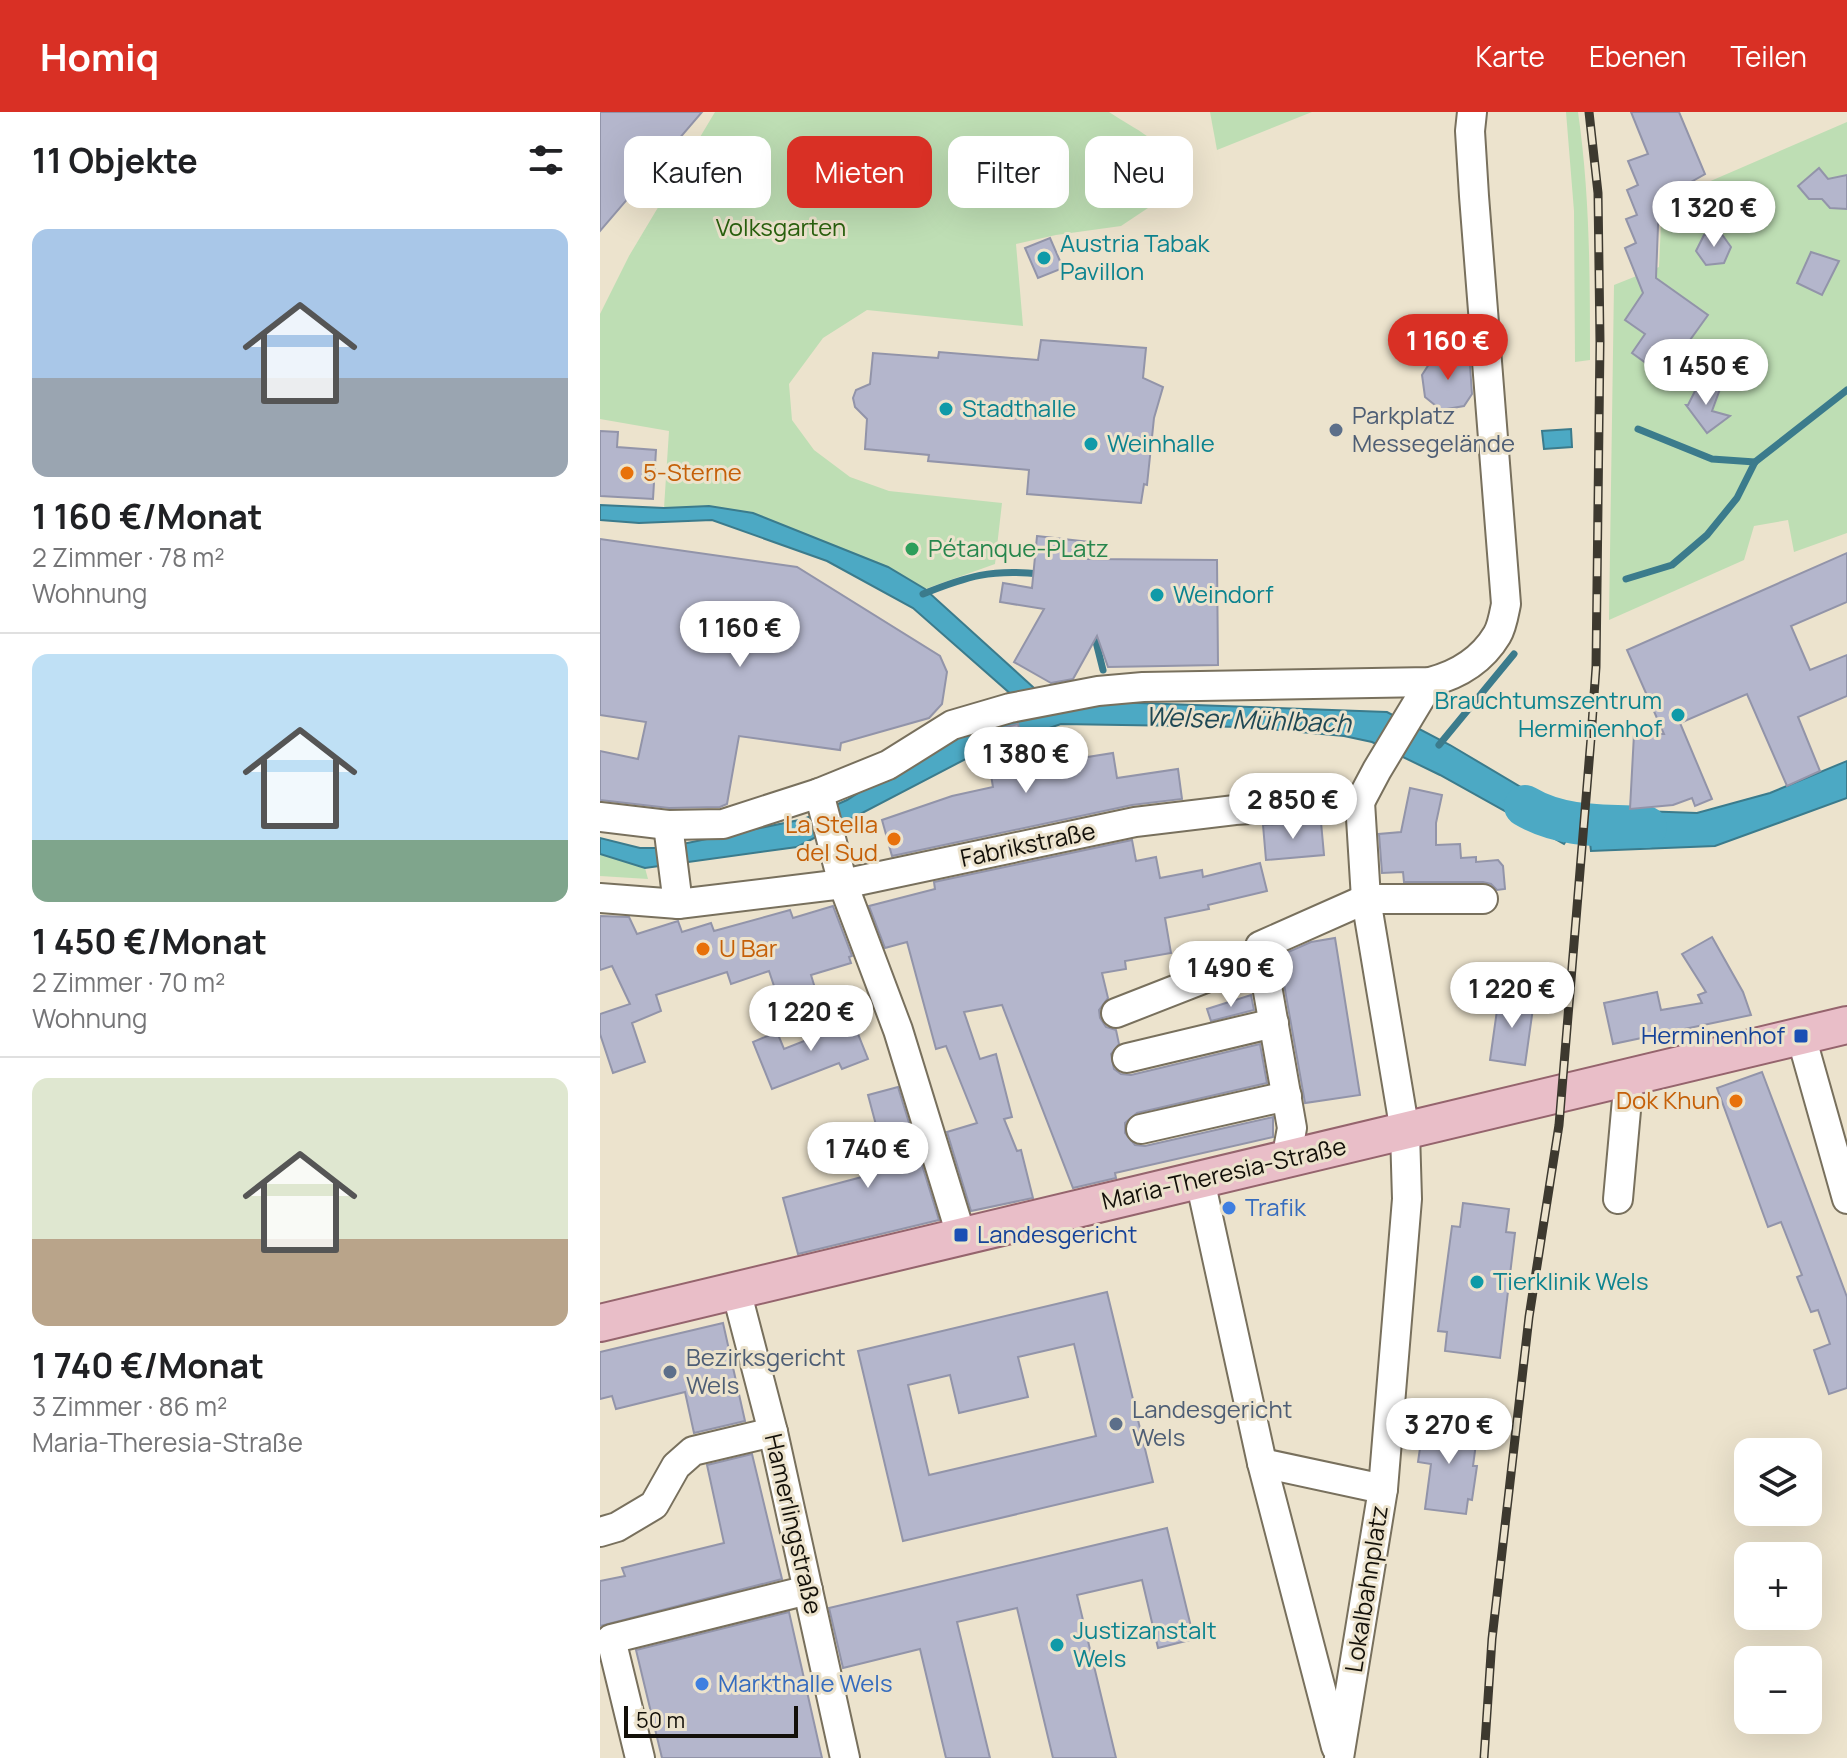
<!DOCTYPE html>
<html lang="de">
<head>
<meta charset="utf-8">
<style>
	:root { --surface:#fff; --page:#f6f6f6; --text:#202124; --muted:#757577; --line:#e0e0e0; --accent:#d93025 }
	body { margin:0; font-family:Manrope,sans-serif; background:var(--page); color:var(--text); height:100vh; display:flex; flex-direction:column; font-size:30px; white-space:nowrap }
	* { box-sizing:border-box; margin:0 }
	p { font-size:26px; color:var(--muted) }
	.icon { flex:none; width:44px; height:44px; fill:none; stroke:currentColor; stroke-width:2; stroke-linecap:round; stroke-linejoin:round }
	.map { position:relative; flex:1; overflow:hidden }
	.side { display:flex; flex-direction:column; background:var(--surface); width:600px }
	.side>* { flex:none }
	.top-card { position:absolute; left:24px; top:24px; width:760px; height:72px; display:flex; gap:16px }
	.buttons { position:absolute; left:1134px; top:1326px; display:grid; gap:16px }
	.buttons a { display:grid; place-items:center; width:88px; height:88px; border-radius:16px; background:var(--surface); box-shadow:0 8px 32px #0002; font-size:40px }
	.scale { position:absolute; left:24px; bottom:20px; width:174px; box-sizing:border-box; padding-left:8px; border:4px solid #131009; border-top:0; font-size:22px; line-height:28px; white-space:nowrap; color:#131009; -webkit-text-stroke:6px #ece3cd; paint-order:stroke }
	.price { position:absolute; translate:-50% -68px; padding:0 18px; border-radius:28px; background:#fff; color:#222; font-size:26px; line-height:52px; filter:drop-shadow(0 2px 4px #0008) }
	.price::after { content:''; position:absolute; left:50%; top:48px; width:24px; height:18px; margin-left:-12px; background:inherit; clip-path:polygon(0 0,100% 0,50% 100%) }
	.price.on { background:var(--accent); color:#fff }
	ul { padding:0; list-style:none }
	li { display:grid; align-content:center; gap:16px; height:424px; padding:0 32px }
	li+li { border-top:2px solid var(--line) }
	li span { display:grid; place-items:center; height:248px; border-radius:16px; color:#555 }
	li>.icon { margin-inline-start:auto }
	span .icon { width:144px; height:144px; fill:#fffc; stroke-width:1 }
	li b { font-size:34px }
	h2 { display:flex; justify-content:space-between; align-items:center; height:96px; padding:0 32px; font-size:34px }
	.pill { padding:0 28px; border-radius:16px; background:var(--surface); box-shadow:0 8px 32px #0002; font-size:28px; line-height:72px }
	.pill.on { background:var(--accent); color:#fff }
	header { display:flex; align-items:center; gap:48px; box-sizing:border-box; height:112px; padding:0 40px; background:var(--accent); color:#fff }
	header strong { font-size:38px }
	nav { display:flex; gap:44px; margin-inline-start:auto; font-size:28px }
	main { display:flex; flex:1; min-height:0 }
	.map>svg:first-child { display:block }
</style>
</head>
<body>
<header>
<strong>Homiq</strong>
<nav><a>Karte</a><a>Ebenen</a><a>Teilen</a></nav>
</header>
<main>
<section class="side">
<h2>11 Objekte<svg class="icon" aria-label="filters" viewBox="0 0 24 24"><path d="M4 7h16M4 17h16"/><circle cx="9" cy="7" r="2"/><circle cx="15" cy="17" r="2"/></svg></h2>
<ul>
<li><span style="background:linear-gradient(#a9c7e8 60%,#9aa5b1 0)"><svg class="icon" aria-label="home" viewBox="0 0 24 24"><path d="M3 11l9-7 9 7M6 9v11h12V9"/></svg></span><div><b>1 160 €/Monat</b><p>2 Zimmer · 78 m²</p><p>Wohnung</p></div></li>
<li><span style="background:linear-gradient(#bfe0f5 75%,#7fa58c 0)"><svg class="icon" aria-label="home" viewBox="0 0 24 24"><path d="M3 11l9-7 9 7M6 9v11h12V9"/></svg></span><div><b>1 450 €/Monat</b><p>2 Zimmer · 70 m²</p><p>Wohnung</p></div></li>
<li><span style="background:linear-gradient(#dfe7d0 65%,#b9a48a 0)"><svg class="icon" aria-label="home" viewBox="0 0 24 24"><path d="M3 11l9-7 9 7M6 9v11h12V9"/></svg></span><div><b>1 740 €/Monat</b><p>3 Zimmer · 86 m²</p><p>Maria-Theresia-Straße</p></div></li>
</ul>
</section>
<div class="map">
<svg width="1247" height="1646" viewBox="0 0 1247 1646">
	<rect width="100%" height="100%" fill="#ece3cd"/>
	<g fill="#bedeb4">
		<path d="M 115,0 L 509,0 C 536,18 563,28 576,58 L 571,74 L 560,88 L 521,114 L 456,123 L 416,132 L 423,214 L 267,198 L 223,226 L 189,272 L 192,308 L 214,338 L 250,365 L 289,379 L 402,391 L 395,452 L 325,477 L 288,455 L 153,401 L 109,394 L 64,396 L 69,319 L 0,307 L 0,202 L 29,144 Z"/>
		<path d="M 610,0 L 712,0 L 617,38 Z"/>
		<path d="M 966,0 L 978,0 C 990,83 990,165 990,248 L 975,250 L 974,99 Z"/>
		<path d="M 1247,10 L 1247,421 L 1194,440 L 1188,408 L 1154,414 L 1144,448 L 1009,508 L 1014,173 L 1059,155 L 1062,90 Z"/>
		<path d="M 0,742 L 45,756 L 48,767 L 0,764 Z"/>
	</g>
	<g fill="#4ca9c4" stroke="#3b7b8c" stroke-width="2">
		<path d="M 971,317 L 972,335 L 944,337 L 942,319 Z"/>
		<path d="M 0,393 L 64,396 L 109,394 L 153,401 L 288,455 L 325,477 L 455,595 L 510,590 L 787,600 L 850,633 L 956,696 L 1097,701 L 1170,681 L 1247,649 L 1247,686 L 1115,734 L 991,739 L 986,698 L 964,732 L 840,663 L 772,630 L 744,624 L 645,615 L 461,612 L 381,639 L 197,735 L 45,756 L 0,742 L 0,726 L 40,736 L 63,736 L 204,707 L 247,688 L 325,638 L 429,598 L 313,496 L 227,449 L 112,408 L 39,411 L 0,408 Z"/>
	</g>
	<g fill="none" stroke-linecap="round" stroke-linejoin="round">
		<g stroke="#3b7b8c" stroke-width="7">
			<path d="M 1038,317 L 1112,347 L 1155,350"/>
			<path d="M 1026,467 L 1072,453 L 1107,423 L 1137,386 L 1155,350 L 1247,278"/>
			<path d="M 323,482 C 368,464 391,457 440,462"/>
			<path d="M 493,518 L 503,558"/>
			<path d="M 839,633 L 914,542"/>
		</g>
		<path stroke="#4ca9c4" stroke-width="42" d="M 925,694 C 962,716 1004,713 1046,715"/>
	</g>
	<g fill="#b4b6cc" stroke="#9294a9" stroke-width="2" fill-rule="evenodd">
		<path d="M 0,0 L 102,0 L 0,119 Z"/>
		<path d="M 1031,0 L 1079,0 L 1105,62 L 1059,88 L 1056,166 L 1108,203 L 1064,264 L 1032,241 L 1045,222 L 1025,208 L 1043,181 L 1025,136 L 1036,131 L 1026,107 L 1037,103 L 1027,78 L 1038,73 L 1028,49 L 1048,42 Z"/>
		<path d="M 1219,56 L 1228,67 L 1247,63 L 1247,97 L 1230,96 L 1222,87 L 1209,87 L 1198,74 Z"/>
		<path d="M 1121,121 L 1131,135 L 1124,151 L 1106,153 L 1096,139 L 1104,123 Z"/>
		<path d="M 450,126 L 463,156 L 438,166 L 425,136 Z"/>
		<path d="M 1211,140 L 1239,149 L 1222,183 L 1197,171 Z"/>
		<path d="M 441,228 L 546,236 L 543,266 L 563,275 L 554,306 L 547,373 L 544,372 L 541,391 L 427,382 L 429,358 L 328,349 L 329,343 L 265,337 L 267,307 L 255,295 L 253,286 L 256,278 L 270,272 L 273,241 L 338,246 L 339,240 L 438,248 Z"/>
		<path d="M 855,243 L 870,253 L 872,282 L 864,294 L 841,298 L 825,285 L 822,263 L 833,246 Z"/>
		<path d="M 1100,269 L 1120,277 L 1112,299 L 1130,304 L 1107,321 L 1086,293 L 1088,293 Z"/>
		<path d="M 0,319 L 18,320 L 17,335 L 56,338 L 53,387 L 0,384 Z"/>
		<path d="M 437,424 L 489,430 L 488,447 L 617,448 L 618,553 L 508,555 L 497,524 L 473,567 L 451,571 L 414,550 L 444,497 L 400,490 L 403,471 L 432,476 Z"/>
		<path d="M 0,427 L 197,455 L 340,544 L 347,560 L 342,592 L 329,606 L 241,631 L 240,638 L 139,624 L 127,692 L 120,695 L 69,696 L 0,688 L 0,639 L 38,647 L 46,610 L 0,603 Z"/>
		<path d="M 1247,441 L 1247,490 L 1191,514 L 1210,558 L 1247,543 L 1247,584 L 1198,605 L 1220,659 L 1187,674 L 1147,582 L 1080,611 L 1112,687 L 1095,694 L 1092,686 L 1073,693 L 1030,697 L 1034,622 L 1064,622 L 1027,538 Z"/>
		<path d="M 418,612 L 421,624 L 444,620 L 450,651 L 513,641 L 517,666 L 578,657 L 582,687 L 532,693 L 292,744 L 282,708 L 352,684 L 393,675 L 384,621 Z"/>
		<path d="M 810,676 L 842,683 L 836,711 L 836,733 L 860,732 L 861,746 L 876,745 L 876,750 L 898,748 L 903,754 L 905,777 L 897,778 L 891,772 L 883,770 L 804,770 L 803,760 L 782,761 L 779,722 L 801,720 Z"/>
		<path d="M 721,710 L 724,743 L 666,748 L 663,713 Z"/>
		<path d="M 532,728 L 536,749 L 556,745 L 560,766 L 602,758 L 603,765 L 660,751 L 667,779 L 608,793 L 609,797 L 565,806 L 571,841 L 525,849 L 526,857 L 502,861 L 508,886 L 499,898 L 500,906 L 506,915 L 516,918 L 519,932 L 511,942 L 514,957 L 521,962 L 531,963 L 660,932 L 667,971 L 537,1001 L 525,1011 L 525,1021 L 535,1033 L 545,1034 L 673,1005 L 673,1025 L 515,1061 L 516,1066 L 473,1076 L 402,893 L 364,900 L 380,947 L 396,942 L 412,1005 L 404,1007 L 417,1039 L 421,1038 L 433,1086 L 371,1099 L 347,1020 L 377,1011 L 346,934 L 336,937 L 307,830 L 285,836 L 269,794 L 335,777 L 334,770 Z"/>
		<path d="M 233,794 L 252,844 L 249,845 L 251,851 L 211,863 L 215,876 L 206,879 L 208,883 L 180,892 L 169,859 L 131,872 L 127,860 L 56,883 L 61,899 L 32,911 L 45,950 L 13,961 L 0,922 L 0,902 L 30,892 L 12,854 L 0,858 L 0,804 L 29,805 L 37,822 L 78,809 L 82,820 L 111,811 L 114,819 L 190,798 L 193,806 Z"/>
		<path d="M 1112,825 L 1143,880 L 1151,903 L 1013,932 L 1004,891 L 1057,880 L 1061,898 L 1102,891 L 1098,883 L 1106,880 L 1082,842 Z"/>
		<path d="M 735,826 L 760,983 L 705,991 L 679,844 L 711,830 Z"/>
		<path d="M 651,883 L 654,898 L 611,909 L 607,897 Z"/>
		<path d="M 899,884 L 934,889 L 925,953 L 890,948 Z"/>
		<path d="M 250,902 L 268,947 L 242,957 L 239,951 L 172,977 L 153,930 L 177,920 L 184,937 L 227,920 L 224,912 Z"/>
		<path d="M 1162,960 L 1247,1185 L 1247,1276 L 1229,1282 L 1214,1238 L 1230,1232 L 1218,1198 L 1211,1200 L 1197,1165 L 1202,1163 L 1181,1110 L 1168,1115 L 1117,976 Z"/>
		<path d="M 298,975 L 339,1108 L 198,1142 L 183,1086 L 288,1058 L 268,983 Z"/>
		<path d="M 863,1091 L 909,1097 L 906,1120 L 915,1121 L 900,1246 L 845,1239 L 847,1220 L 838,1219 L 852,1114 L 860,1115 Z"/>
		<path d="M 507,1180 L 553,1370 L 303,1429 L 258,1239 ZM 474,1232 L 496,1324 L 329,1363 L 308,1273 L 350,1263 L 359,1301 L 428,1285 L 418,1245 Z"/>
		<path d="M 123,1211 L 145,1309 L 94,1321 L 85,1280 L 16,1297 L 12,1284 L 0,1287 L 0,1240 Z"/>
		<path d="M 824,1309 L 878,1316 L 873,1354 L 877,1354 L 872,1388 L 868,1387 L 866,1402 L 825,1397 L 831,1352 L 818,1350 Z"/>
		<path d="M 152,1342 L 182,1467 L 0,1514 L 0,1469 L 25,1464 L 22,1456 L 124,1431 L 107,1353 Z"/>
		<path d="M 567,1416 L 594,1527 L 558,1536 L 542,1468 L 477,1483 L 516,1646 L 453,1646 L 417,1496 L 357,1510 L 390,1646 L 346,1646 L 320,1537 L 243,1556 L 229,1496 Z"/>
		<path d="M 189,1500 L 222,1646 L 62,1646 L 36,1538 Z"/>
	</g>
	<g fill="none" stroke-linecap="round" stroke-linejoin="round">
		<defs>
			<g id="minor">
				<path d="M 219,681 L 243,772 L 298,918 L 361,1123"/>
				<path d="M 760,690 L 777,658 L 830,570"/>
				<path d="M 0,705 L 68,713 L 123,712 L 219,681 L 288,653 L 352,613 L 410,596 L 498,579 L 543,575 L 830,570 C 857,563 882,548 897,523 C 902,515 904,502 906,492 L 874,84 L 870,19 L 872,0"/>
				<path d="M 68,713 L 78,792"/>
				<path d="M 0,786 L 78,792 L 243,772 L 535,710 L 635,698 L 760,690"/>
				<path d="M 516,901 L 662,844"/>
				<path d="M 1201,924 L 1247,1087"/>
				<path d="M 527,946 L 674,911"/>
				<path d="M 541,1017 L 687,984"/>
				<path d="M 692,1047 L 689,1032 L 692,1016 L 660,834 L 766,787 L 883,787"/>
				<path d="M 600,1068 L 662,1351 L 736,1635"/>
				<path d="M 1018,1087 L 1029,965"/>
				<path d="M 136,1178 L 173,1320 L 245,1646"/>
				<path d="M 662,1351 L 783,1377"/>
				<path d="M 0,1420 L 17,1415 L 54,1393 L 76,1354 L 93,1339 L 173,1320"/>
				<path d="M 40,1646 L 11,1527 L 208,1478"/>
				<path d="M 739,1646 L 783,1377 L 807,1087 L 805,1020 L 766,787 L 760,690"/>
			</g>
			<path id="major" d="M 0,1211 L 1247,913"/>
		</defs>
		<use href="#minor" stroke="#78705d" stroke-width="32"/>
		<use href="#major" stroke="#95646d" stroke-width="40"/>
		<use href="#minor" stroke="#fff" stroke-width="28"/>
		<use href="#major" stroke="#e9bec8" stroke-width="36"/>
		<defs>
			<path id="rail" d="M 884,1646 L 892,1527 L 929,1205 L 959,1013 L 991,626 L 996,555 L 1000,230 L 998,81 L 989,0"/>
		</defs>
		<use href="#rail" stroke="#3d392f" stroke-width="9"/>
		<use href="#rail" stroke="#ece3cd" stroke-width="6" stroke-dasharray="18" stroke-linecap="butt"/>
	</g>
	<g fill="#0f9aa8" stroke="#ece3cd" stroke-width="3">
		<circle cx="444" cy="146" r="8"/>
		<circle cx="346" cy="297" r="8"/>
		<circle cx="491" cy="332" r="8"/>
		<circle cx="557" cy="483" r="8"/>
		<circle cx="1078" cy="603" r="8"/>
		<circle cx="877" cy="1170" r="8"/>
		<circle cx="457" cy="1533" r="8"/>
	</g>
	<g fill="#5c6f8a" stroke="#ece3cd" stroke-width="3">
		<circle cx="736" cy="318" r="8"/>
		<circle cx="70" cy="1260" r="8"/>
		<circle cx="516" cy="1312" r="8"/>
	</g>
	<g fill="#e8710a" stroke="#ece3cd" stroke-width="3">
		<circle cx="27" cy="361" r="8"/>
		<circle cx="294" cy="727" r="8"/>
		<circle cx="103" cy="837" r="8"/>
		<circle cx="1136" cy="989" r="8"/>
	</g>
	<circle fill="#2e9e5b" stroke="#ece3cd" stroke-width="3" cx="312" cy="437" r="8"/>
	<g fill="#1a4fb4" stroke="#ece3cd" stroke-width="3">
		<rect x="1193" y="916" width="16" height="16" rx="4"/>
		<rect x="353" y="1115" width="16" height="16" rx="4"/>
	</g>
	<g fill="#3f7fe0" stroke="#ece3cd" stroke-width="3">
		<circle cx="629" cy="1096" r="8"/>
		<circle cx="102" cy="1572" r="8"/>
	</g>
	<g text-anchor="middle" stroke-width="6" stroke-linejoin="round" paint-order="stroke">
		<g font-size="24" fill="#2a610e" stroke="#ece3cd">
			<text x="181" y="124">Volksgarten</text>
		</g>
		<g font-size="24" fill="#0d838f" stroke="#ece3cd" text-anchor="start">
			<text x="460" y="140">Austria Tabak<tspan x="460" dy="28">Pavillon</tspan></text>
			<text x="362" y="305">Stadthalle</text>
			<text x="507" y="340">Weinhalle</text>
			<text x="573" y="491">Weindorf</text>
			<text x="1062" y="597" text-anchor="end">Brauchtumszentrum<tspan x="1062" dy="28">Herminenhof</tspan></text>
			<text x="893" y="1178">Tierklinik Wels</text>
			<text x="473" y="1527">Justizanstalt<tspan x="473" dy="28">Wels</tspan></text>
		</g>
		<g font-size="24" fill="#4e5e75" stroke="#ece3cd" text-anchor="start">
			<text x="752" y="312">Parkplatz<tspan x="752" dy="28">Messegelände</tspan></text>
			<text x="86" y="1254">Bezirksgericht<tspan x="86" dy="28">Wels</tspan></text>
			<text x="532" y="1306">Landesgericht<tspan x="532" dy="28">Wels</tspan></text>
		</g>
		<g font-size="24" fill="#c56008" stroke="#ece3cd" text-anchor="start">
			<text x="43" y="369">5-Sterne</text>
			<text x="278" y="721" text-anchor="end">La Stella<tspan x="278" dy="28">del Sud</tspan></text>
			<text x="119" y="845">U Bar</text>
			<text x="1120" y="997" text-anchor="end">Dok Khun</text>
		</g>
		<g font-size="24" fill="#27864d" stroke="#ece3cd" text-anchor="start">
			<text x="328" y="445">Pétanque-PLatz</text>
		</g>
		<g font-size="24" fill="#131009" stroke="#ece3cd">
			<text transform="translate(428 733) rotate(-12)" y="8">Fabrikstraße</text>
			<text transform="translate(624 1062) rotate(-13)" y="8">Maria-Theresia-Straße</text>
			<text transform="translate(193 1412) rotate(77)" y="8">Hamerlingstraße</text>
			<text transform="translate(767 1477) rotate(-81)" y="8">Lokalbahnplatz</text>
		</g>
		<g font-size="24" fill="#164399" stroke="#ece3cd" text-anchor="end">
			<text x="1185" y="932">Herminenhof</text>
			<text x="377" y="1131" text-anchor="start">Landesgericht</text>
		</g>
		<g font-size="24" fill="#366cbe" stroke="#ece3cd" text-anchor="start">
			<text x="645" y="1104">Trafik</text>
			<text x="118" y="1580">Markthalle Wels</text>
		</g>
		<g font-size="26" font-style="italic" fill="#204955" stroke="#ece3cd">
			<text transform="translate(648 608) rotate(2)" y="9">Welser Mühlbach</text>
		</g>
	</g>
</svg>
<div class="buttons">
<a><svg class="icon" aria-label="layers" viewBox="0 0 24 24"><path d="M12 4l9 5-9 5-9-5zM3 14l9 5 9-5"/></svg></a>
<a>+</a>
<a>−</a>
</div>
<div class="scale">50 m</div>
<b class="price" style="left:1114px;top:137px">1 320 €</b>
<b class="price on" style="left:848px;top:270px">1 160 €</b>
<b class="price" style="left:1106px;top:295px">1 450 €</b>
<b class="price" style="left:140px;top:557px">1 160 €</b>
<b class="price" style="left:426px;top:683px">1 380 €</b>
<b class="price" style="left:693px;top:729px">2 850 €</b>
<b class="price" style="left:631px;top:897px">1 490 €</b>
<b class="price" style="left:912px;top:918px">1 220 €</b>
<b class="price" style="left:211px;top:941px">1 220 €</b>
<b class="price" style="left:268px;top:1078px">1 740 €</b>
<b class="price" style="left:849px;top:1354px">3 270 €</b>
<div class="top-card">
<a class="pill">Kaufen</a>
<a class="pill on">Mieten</a>
<a class="pill">Filter</a>
<a class="pill">Neu</a>
</div>
</div>
</main>
</body>
</html>
